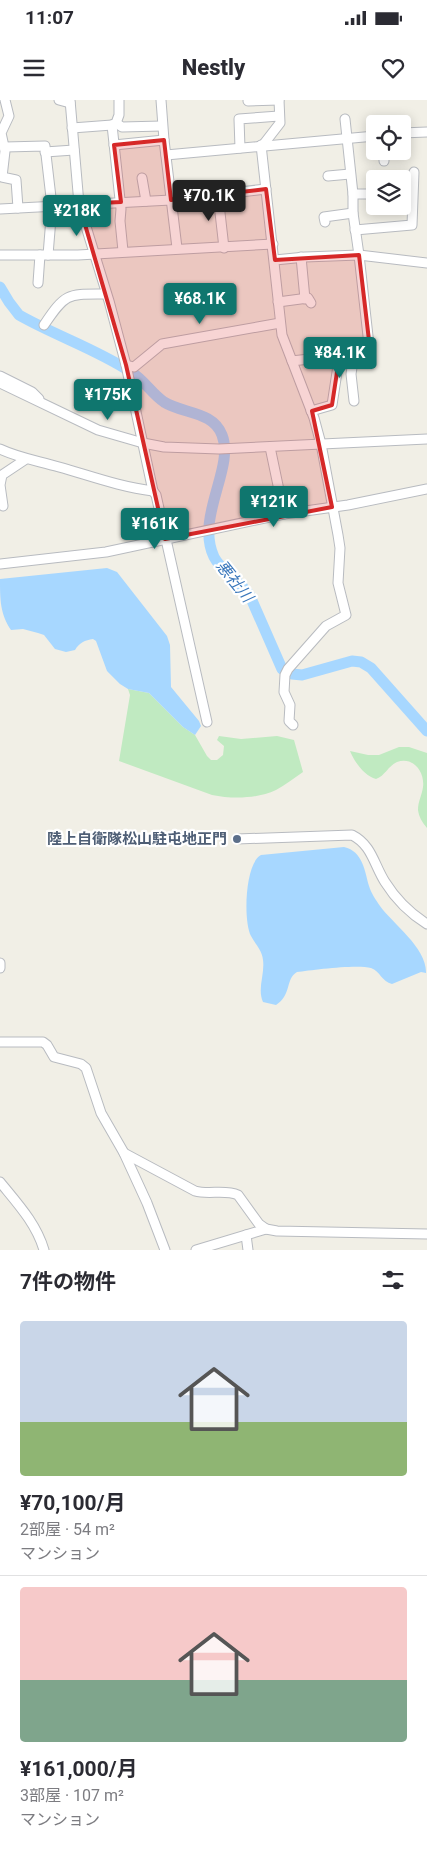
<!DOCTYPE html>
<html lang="ja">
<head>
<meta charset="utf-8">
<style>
	:root { --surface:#fff; --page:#f2f2f3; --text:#2b2b33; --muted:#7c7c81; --line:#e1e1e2; --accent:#0f766e }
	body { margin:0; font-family:Roboto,"Noto Sans JP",sans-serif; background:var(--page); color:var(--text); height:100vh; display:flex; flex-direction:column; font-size:19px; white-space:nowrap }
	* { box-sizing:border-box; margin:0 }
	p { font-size:16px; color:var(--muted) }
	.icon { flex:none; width:28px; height:28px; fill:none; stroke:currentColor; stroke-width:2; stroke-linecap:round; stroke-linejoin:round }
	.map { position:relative; height:1150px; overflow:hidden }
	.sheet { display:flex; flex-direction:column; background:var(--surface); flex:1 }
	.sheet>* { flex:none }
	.fabs { position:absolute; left:366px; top:15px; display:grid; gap:10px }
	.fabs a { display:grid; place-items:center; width:45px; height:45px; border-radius:5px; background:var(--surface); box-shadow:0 2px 12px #0003; font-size:25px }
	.price { position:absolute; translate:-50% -42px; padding:0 11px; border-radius:5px; background:var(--accent); color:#fff; font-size:16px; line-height:32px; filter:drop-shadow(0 1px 2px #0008) }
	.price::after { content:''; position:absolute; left:50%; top:30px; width:15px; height:11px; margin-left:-8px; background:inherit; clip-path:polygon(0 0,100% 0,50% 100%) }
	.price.selected { background:#222; color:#fff }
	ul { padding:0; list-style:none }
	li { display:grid; align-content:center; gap:10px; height:265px; padding:0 20px }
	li+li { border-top:1px solid var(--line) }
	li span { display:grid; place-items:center; height:155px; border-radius:5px; color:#555 }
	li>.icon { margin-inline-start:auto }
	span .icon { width:90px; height:90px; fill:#fffc; stroke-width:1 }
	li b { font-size:21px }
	h2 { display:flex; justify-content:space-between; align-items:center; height:60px; padding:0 20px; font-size:21px }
	.status { display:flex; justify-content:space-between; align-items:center; height:35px; padding:0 25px; background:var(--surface); direction:ltr }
	.status svg { height:14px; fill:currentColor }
	header { display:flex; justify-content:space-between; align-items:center; height:65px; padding:0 20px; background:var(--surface); font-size:22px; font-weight:800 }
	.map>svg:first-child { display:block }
</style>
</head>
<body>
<div class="status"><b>11:07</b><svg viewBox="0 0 49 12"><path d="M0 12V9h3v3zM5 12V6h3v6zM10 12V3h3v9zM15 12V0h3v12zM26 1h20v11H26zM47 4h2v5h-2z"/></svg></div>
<header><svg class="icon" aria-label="menu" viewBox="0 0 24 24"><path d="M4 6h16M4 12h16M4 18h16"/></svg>Nestly<svg class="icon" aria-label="heart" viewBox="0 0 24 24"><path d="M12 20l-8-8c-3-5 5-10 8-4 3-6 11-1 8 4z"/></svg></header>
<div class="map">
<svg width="427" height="1150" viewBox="0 0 427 1150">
	<rect width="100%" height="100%" fill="#f1efe6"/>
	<g fill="#c0eac1">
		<path d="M 128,589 L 149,593 L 183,627 L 195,635 L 207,656 L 211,660 L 217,660 L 223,655 L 224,646 L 217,640 L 219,636 L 241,639 L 277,636 L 294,640 L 303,672 C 294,678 285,685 276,690 C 257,699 232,699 212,695 L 119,661 L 130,595 Z"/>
		<path d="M 399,647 L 409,647 L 427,653 L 427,728 C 422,722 419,717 418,710 C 418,701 422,695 423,687 C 425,672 413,656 397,662 C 388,666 385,676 376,679 C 364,676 354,661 350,651 L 368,655 L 379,655 Z"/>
	</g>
	<g fill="#a7d7ff">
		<path d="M 107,468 L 117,472 L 167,536 L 170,545 L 171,587 L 199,621 L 201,626 L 195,635 L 183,627 L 149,593 L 128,589 L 120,584 L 107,571 L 96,541 L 93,539 C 85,540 79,543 75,550 L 66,552 L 55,549 L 44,535 L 38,533 L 23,529 L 11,530 C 0,514 0,499 0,479 Z"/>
		<path d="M 344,747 C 363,751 365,772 369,786 C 371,793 376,800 380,806 C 393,824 427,848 426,873 L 421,872 L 392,884 C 382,882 380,871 371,868 C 357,864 312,870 297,872 C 285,879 292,895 276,905 L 263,902 C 257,889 265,874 263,860 C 262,850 255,844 251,836 C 243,821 245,763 261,755 Z"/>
	</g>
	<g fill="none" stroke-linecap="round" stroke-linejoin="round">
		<path stroke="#a7d7ff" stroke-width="11" d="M 0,187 L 9,202 L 19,215 C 56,236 96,249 131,272 C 144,280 152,294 164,302 C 183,314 213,311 222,335 C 235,368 195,417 214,457 C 221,471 241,482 250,496 L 282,569 L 292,574 L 302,575 L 352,561 L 361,562 L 371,568 L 427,631"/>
		<defs>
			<g id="minor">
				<path d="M 5,0 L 9,16 L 1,33 L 5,51 L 2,77 L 16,80 L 18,108"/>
				<path d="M 59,0 L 70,3"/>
				<path d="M 70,0 L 79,104 L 109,201 L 126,265 L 153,391 L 156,395 L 207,622"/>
				<path d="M 119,0 L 119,15 L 116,23 L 112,25 L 121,109 L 120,121 L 123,151"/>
				<path d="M 161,0 L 164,40 L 177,148"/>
				<path d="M 248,1 L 279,0"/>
				<path d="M 345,19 L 353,94 L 353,113 L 359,155 L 370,254"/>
				<path d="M 116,23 L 122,27 L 162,26"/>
				<path d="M 72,28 L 112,25"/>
				<path d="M 402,33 L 427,32"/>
				<path d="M 114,45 L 164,40"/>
				<path d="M 261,45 L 282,235 L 314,318 L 321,344 L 338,435 L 340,448 L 338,483 L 346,515 L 326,526 L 288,569 L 285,575 L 284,592 L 290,605 L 289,621 L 293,625"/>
				<path d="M 263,45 L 280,23 L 279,0"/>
				<path d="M 5,47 L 45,46 L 52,106 L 48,155"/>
				<path d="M 240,48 L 239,19 L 279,16"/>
				<path d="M 384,51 L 384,61"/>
				<path d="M 45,52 L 74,50"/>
				<path d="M 166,55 L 375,36"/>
				<path d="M 328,76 L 350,74"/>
				<path d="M 142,78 L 146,101"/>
				<path d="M 353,94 L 375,94"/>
				<path d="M 218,95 L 224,148"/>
				<path d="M 0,109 L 171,100 L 266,89"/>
				<path d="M 325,122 L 324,117 L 353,113"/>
				<path d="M 355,130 L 412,125 L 414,72"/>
				<path d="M 0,155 L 78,155 L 273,144"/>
				<path d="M 301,157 L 305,199"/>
				<path d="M 275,160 L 305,157 L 359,155 L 427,163"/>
				<path d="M 38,183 L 40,155"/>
				<path d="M 278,202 L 308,198 L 311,203"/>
				<path d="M 44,225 C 66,192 68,194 106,194"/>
				<path d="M 292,261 L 326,257 L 353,261 L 370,249"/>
				<path d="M 353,261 L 351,274 L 354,301"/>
				<path d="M 126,265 L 134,267 L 162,244 L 280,223"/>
				<path d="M 0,276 L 32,292 L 39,299"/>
				<path d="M 0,283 L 98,330 L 143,343 L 164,347 L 219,349 L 427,339"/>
				<path d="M 311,311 L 332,305 L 339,259"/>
				<path d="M 270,347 L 284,414"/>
				<path d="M 0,349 C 19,358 39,361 59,367 C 91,376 120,387 153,391"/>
				<path d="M 3,406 L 0,385 L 2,375 L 26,359"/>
				<path d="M 0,464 L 106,452 L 284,414 L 348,405 L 427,389"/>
				<path d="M 237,739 L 352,735 C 372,745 374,765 385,782 C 395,798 411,814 427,824"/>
				<path d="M 0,863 L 0,868"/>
				<path d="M 0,942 L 43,942 L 47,945 L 54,957 L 81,964 L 86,968 L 101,1013 L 124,1053 L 147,1103 L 165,1150"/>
				<path d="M 124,1053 L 195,1091 C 209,1095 225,1089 238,1095 L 259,1124 L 266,1129"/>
				<path d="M 0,1082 C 17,1103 36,1123 44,1150"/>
				<path d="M 246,1135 L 248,1150"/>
				<path d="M 196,1150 L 266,1129 L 277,1131 L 427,1134"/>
			</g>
		</defs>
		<use href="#minor" stroke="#b8bbc0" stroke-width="11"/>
		<use href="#minor" stroke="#fff" stroke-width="9"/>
	</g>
	<path fill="#d62828" fill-opacity="0.2" stroke="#d62828" stroke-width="4" stroke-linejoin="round" d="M 164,40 L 171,100 L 266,89 L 275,160 L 359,155 L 370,249 L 353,261 L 339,259 L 332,305 L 312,311 L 332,407 L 165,439 L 126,265 L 79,104 L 121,102 L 114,45 Z"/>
	<circle fill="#5c6f8a" stroke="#fff" stroke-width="2" cx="237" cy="739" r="5"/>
	<g text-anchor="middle" stroke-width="4.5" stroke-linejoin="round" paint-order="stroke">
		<g font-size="15" font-weight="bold" fill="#4e5e75" stroke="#fff" text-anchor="end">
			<text x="227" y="744">陸上自衛隊松山駐屯地正門</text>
		</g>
		<g font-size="16" font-style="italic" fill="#3a77bb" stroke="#fff">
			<text transform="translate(235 481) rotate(51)" y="6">悪社川</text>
		</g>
	</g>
</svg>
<div class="fabs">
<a><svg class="icon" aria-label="locate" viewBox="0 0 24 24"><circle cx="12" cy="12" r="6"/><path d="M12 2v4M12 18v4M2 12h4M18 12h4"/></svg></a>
<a><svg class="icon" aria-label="layers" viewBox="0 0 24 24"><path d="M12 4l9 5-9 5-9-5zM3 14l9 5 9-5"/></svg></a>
</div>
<b class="price selected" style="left:209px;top:122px">¥70.1K</b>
<b class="price" style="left:77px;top:137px">¥218K</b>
<b class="price" style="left:200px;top:225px">¥68.1K</b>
<b class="price" style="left:340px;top:279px">¥84.1K</b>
<b class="price" style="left:108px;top:321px">¥175K</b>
<b class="price" style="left:274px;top:428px">¥121K</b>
<b class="price" style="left:155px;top:450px">¥161K</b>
</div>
<section class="sheet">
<h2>7件の物件<svg class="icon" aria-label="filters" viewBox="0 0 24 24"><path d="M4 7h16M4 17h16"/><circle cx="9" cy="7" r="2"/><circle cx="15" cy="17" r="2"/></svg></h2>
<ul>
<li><span style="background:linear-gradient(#c9d6e8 65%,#8fb573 0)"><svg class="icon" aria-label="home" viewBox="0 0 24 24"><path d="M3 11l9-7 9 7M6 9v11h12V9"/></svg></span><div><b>¥70,100/月</b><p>2部屋 · 54 m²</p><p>マンション</p></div></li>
<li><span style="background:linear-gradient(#f6c9c9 60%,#7fa58c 0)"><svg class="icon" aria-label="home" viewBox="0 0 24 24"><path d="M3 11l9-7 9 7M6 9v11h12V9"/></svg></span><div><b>¥161,000/月</b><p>3部屋 · 107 m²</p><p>マンション</p></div></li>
</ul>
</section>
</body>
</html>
